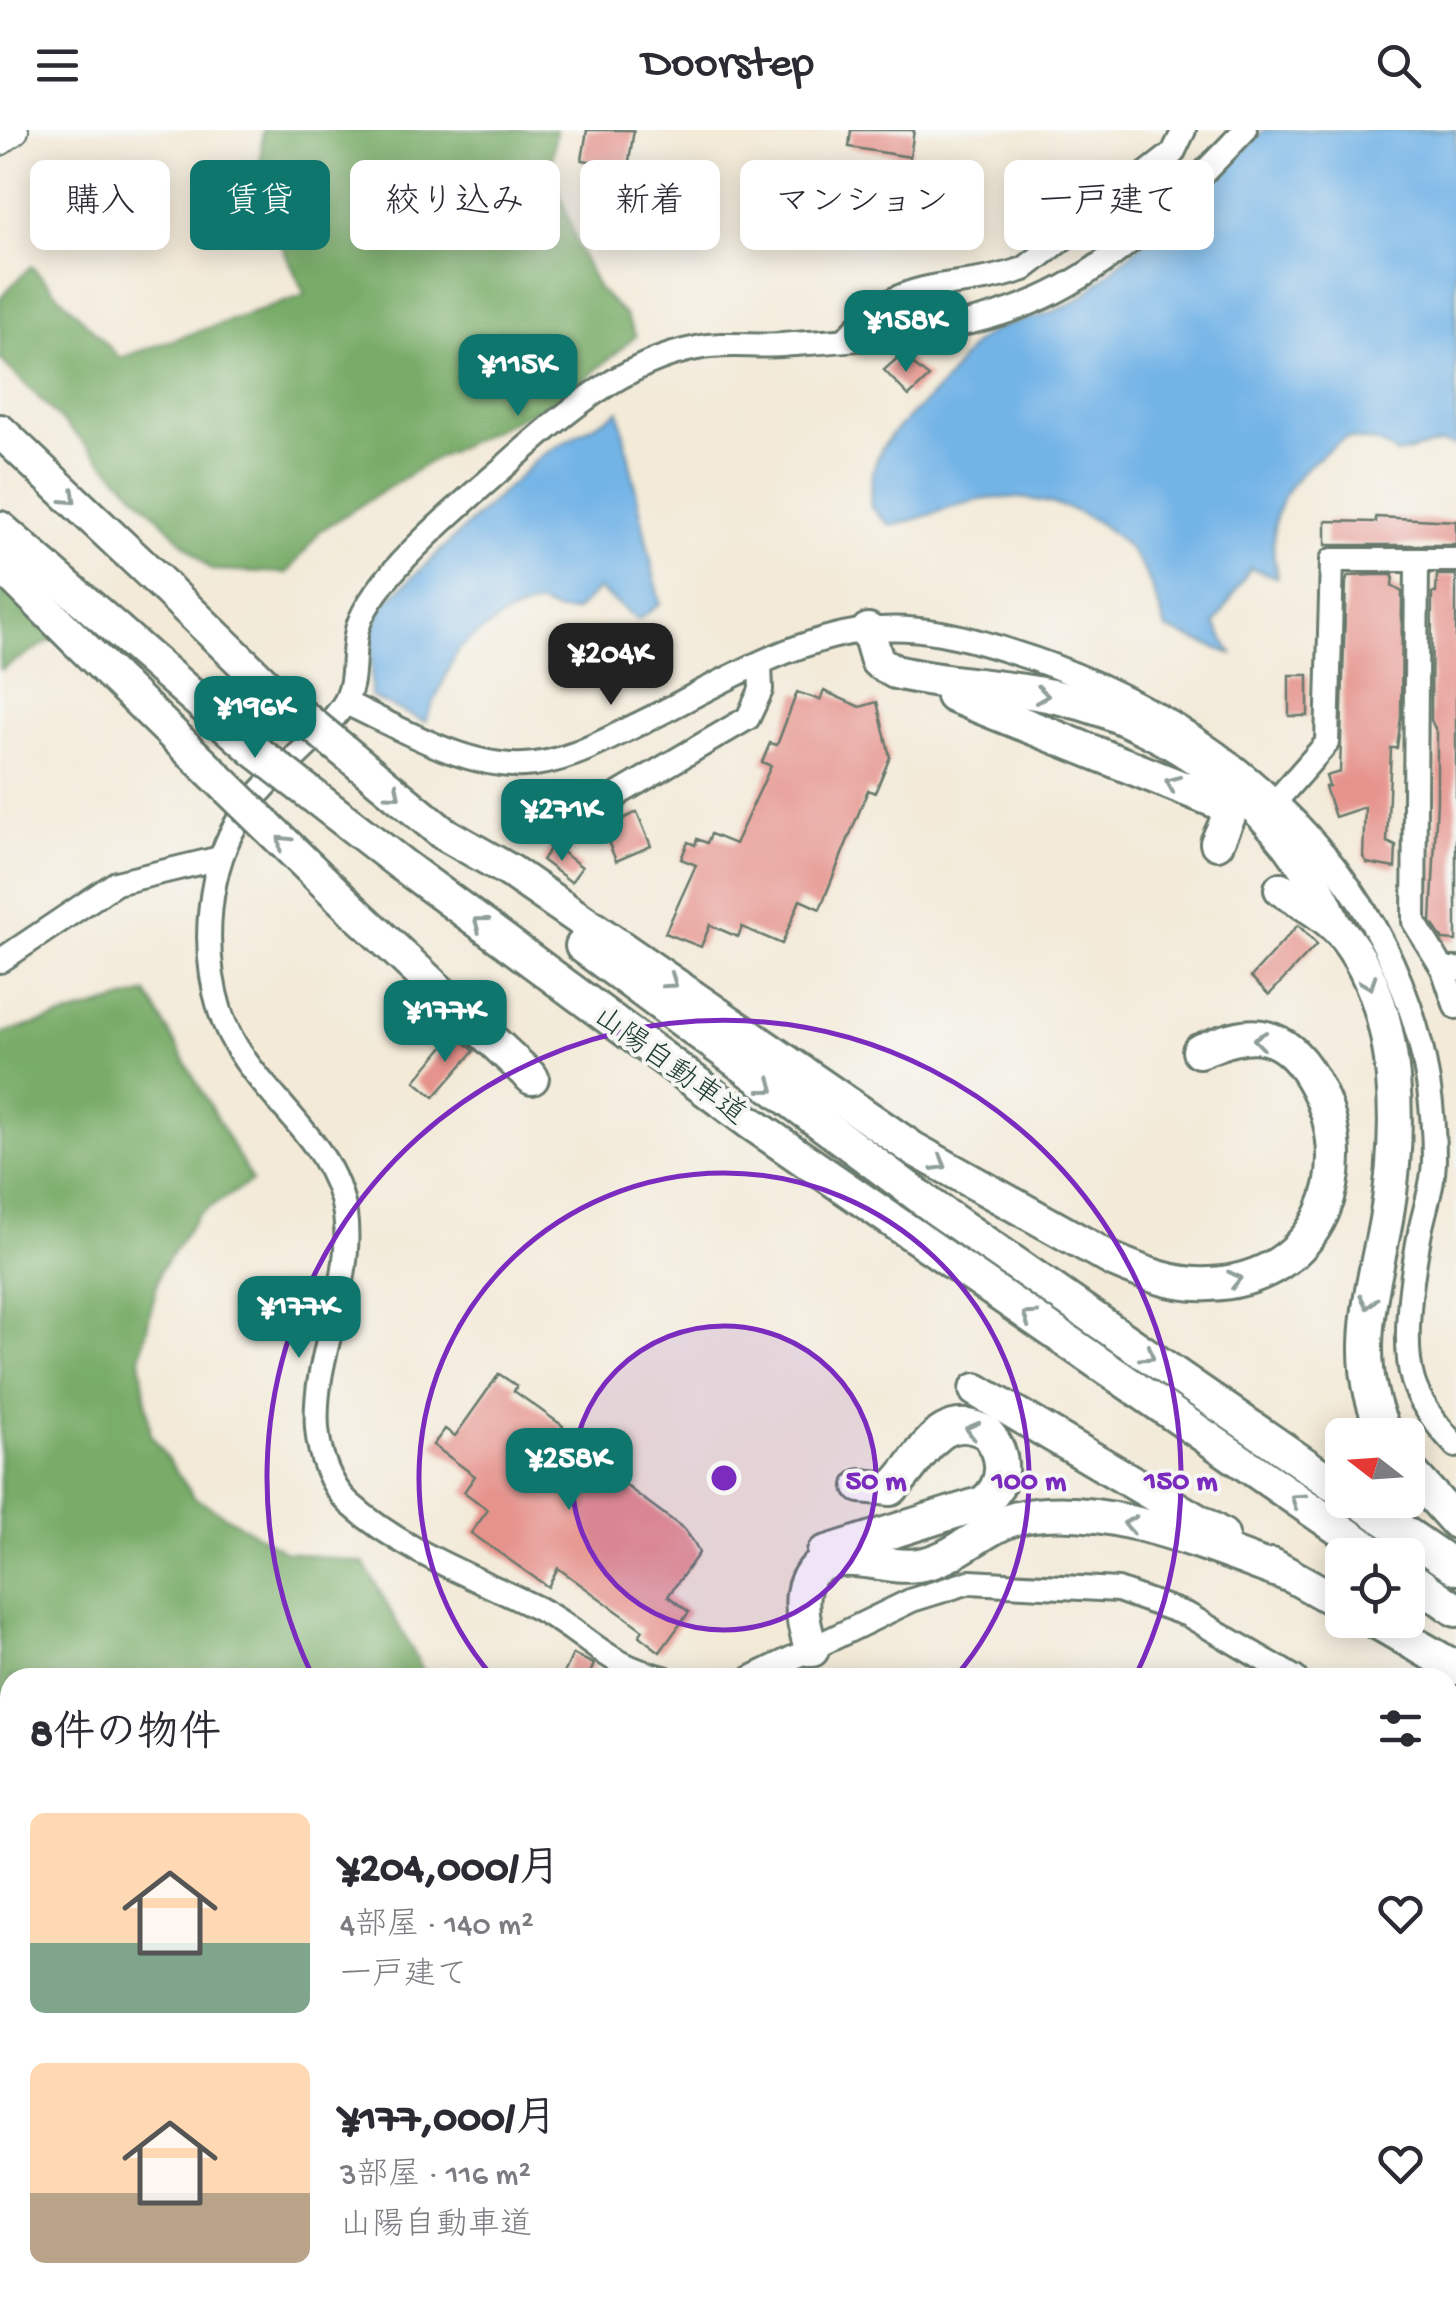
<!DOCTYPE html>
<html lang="ja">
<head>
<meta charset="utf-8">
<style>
	:root { --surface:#fff; --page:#f7f7f7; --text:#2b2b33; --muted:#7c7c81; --accent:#0f766e }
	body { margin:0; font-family:"Gochi Hand","Klee One",sans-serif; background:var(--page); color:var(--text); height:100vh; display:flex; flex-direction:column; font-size:38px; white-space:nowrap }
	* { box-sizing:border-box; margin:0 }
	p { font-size:32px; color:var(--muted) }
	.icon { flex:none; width:55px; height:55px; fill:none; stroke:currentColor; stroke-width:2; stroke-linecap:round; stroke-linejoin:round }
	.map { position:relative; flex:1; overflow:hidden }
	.side { position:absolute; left:0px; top:1538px; width:1458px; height:642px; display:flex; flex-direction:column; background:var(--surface); border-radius:30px 30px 0 0; box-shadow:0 5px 25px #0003 }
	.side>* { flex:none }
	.hud { position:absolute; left:30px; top:30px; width:1398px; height:90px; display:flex; gap:20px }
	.needle { width:65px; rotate:287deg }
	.controls { position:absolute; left:1325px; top:1288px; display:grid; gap:20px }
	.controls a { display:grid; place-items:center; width:100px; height:100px; border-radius:15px; background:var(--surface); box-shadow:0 5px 25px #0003; font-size:50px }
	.price { position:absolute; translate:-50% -85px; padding:0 22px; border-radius:20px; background:var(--accent); color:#fff; font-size:32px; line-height:65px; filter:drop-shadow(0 2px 5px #0008) }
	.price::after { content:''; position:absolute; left:50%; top:60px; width:30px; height:22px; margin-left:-15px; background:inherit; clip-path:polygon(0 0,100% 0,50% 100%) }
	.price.active { background:#222; color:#fff }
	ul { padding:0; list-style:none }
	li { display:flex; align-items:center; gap:30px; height:250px; padding:0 30px }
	li span { display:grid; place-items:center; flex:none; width:280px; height:200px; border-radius:15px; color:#555 }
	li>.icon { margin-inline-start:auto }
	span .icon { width:120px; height:120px; fill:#fffc; stroke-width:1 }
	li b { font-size:42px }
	h2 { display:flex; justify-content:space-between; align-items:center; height:120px; padding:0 30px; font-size:42px }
	.tag { padding:0 35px; border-radius:15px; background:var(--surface); box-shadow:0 5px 25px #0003; font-size:35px; line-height:90px }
	.tag.active { background:var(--accent); color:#fff }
	header { display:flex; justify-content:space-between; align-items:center; height:130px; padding:0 30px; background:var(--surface); font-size:45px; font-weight:600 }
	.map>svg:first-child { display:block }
</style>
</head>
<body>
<header><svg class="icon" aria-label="menu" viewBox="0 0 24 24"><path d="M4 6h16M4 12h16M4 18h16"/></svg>Doorstep<svg class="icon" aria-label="search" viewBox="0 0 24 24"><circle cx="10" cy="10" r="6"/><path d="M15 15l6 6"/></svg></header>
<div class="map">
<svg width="1456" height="2178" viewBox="0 0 1456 2178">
	<rect width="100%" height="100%" fill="#f6f6f2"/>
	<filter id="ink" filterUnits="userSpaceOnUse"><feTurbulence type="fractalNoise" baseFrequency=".01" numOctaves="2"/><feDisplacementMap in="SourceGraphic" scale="20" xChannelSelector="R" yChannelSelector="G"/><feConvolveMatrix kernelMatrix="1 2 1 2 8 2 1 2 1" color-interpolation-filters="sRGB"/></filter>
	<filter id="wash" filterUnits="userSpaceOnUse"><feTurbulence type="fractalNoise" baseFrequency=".0048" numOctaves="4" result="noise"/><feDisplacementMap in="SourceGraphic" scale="40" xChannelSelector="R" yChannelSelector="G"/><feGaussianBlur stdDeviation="2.25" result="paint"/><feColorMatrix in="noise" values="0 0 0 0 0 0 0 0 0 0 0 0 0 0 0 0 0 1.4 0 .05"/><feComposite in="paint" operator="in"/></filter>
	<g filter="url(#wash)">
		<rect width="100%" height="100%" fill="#f3ead8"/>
		<g fill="#78ac68" stroke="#4c744e" stroke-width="2.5">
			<path d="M 263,0 L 556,0 L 551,36 L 578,117 L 598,159 L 625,185 L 636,206 L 568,264 L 431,331 L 320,401 L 288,443 L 211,440 L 0,229 L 0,168 L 31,136 L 120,228 L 305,165 L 258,64 Z"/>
			<path d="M 0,455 L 55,508 L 0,540 Z"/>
			<path d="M 147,863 L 252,1051 L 198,1085 L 160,1141 L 140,1229 L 151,1305 L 194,1367 L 284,1421 L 364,1433 L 427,1547 L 10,1548 L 10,2170 L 1014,2170 L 1011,2178 L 0,2178 L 0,904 Z"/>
			<path d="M 1448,2081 L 1456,2082 L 1456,2178 L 1326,2178 L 1331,2170 L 1448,2170 Z"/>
		</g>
		<g fill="#73b4e7" stroke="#49788e" stroke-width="2.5">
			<path d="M 1264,0 L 1456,0 L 1456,316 L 1442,313 L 1397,324 L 1377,312 L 1346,308 C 1289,345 1262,377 1277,447 L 1250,438 L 1215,494 L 1232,524 L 1166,499 C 1158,475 1151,449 1136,428 C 1100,377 1022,356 963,374 C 938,381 917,391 890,395 L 871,378 C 866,309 903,298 944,253 C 956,239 968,216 984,206 C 1011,187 1057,190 1089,161 C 1147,108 1209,57 1264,0 Z"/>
			<path d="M 619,281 L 660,474 L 638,490 L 598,459 L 576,481 L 560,482 L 537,474 L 506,485 L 470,509 L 457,521 L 425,592 L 371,567 L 371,502 L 382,476 L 541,326 Z"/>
		</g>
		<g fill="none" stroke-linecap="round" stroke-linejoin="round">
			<g stroke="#73b4e7" stroke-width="6">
				<path d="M 1448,1829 L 1456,1824"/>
				<path d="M 1073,2178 L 1078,2170"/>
			</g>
		</g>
		<g id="blocks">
			<g fill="#e6938c">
				<path d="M 587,0 L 634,0 L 628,37 L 582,30 Z"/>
				<path d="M 851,0 L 914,0 L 910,27 L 849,17 Z"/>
				<path d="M 901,225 L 929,247 L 909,266 L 884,240 Z"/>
				<path d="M 1376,387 L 1456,391 L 1456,415 L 1326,415 L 1326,391 L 1376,392 Z"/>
				<path d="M 1374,445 L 1393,445 L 1392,456 L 1402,462 L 1401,587 L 1397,618 L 1391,618 L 1387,712 L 1396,716 L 1395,738 L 1367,733 L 1363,727 L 1365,677 L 1335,687 L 1325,657 L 1329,656 L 1326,646 L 1340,642 L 1346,452 L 1348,446 Z"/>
				<path d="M 1437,445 L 1456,445 L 1456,811 L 1443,810 L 1431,792 L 1437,670 L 1437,603 L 1431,590 L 1432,463 L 1436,463 Z"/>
				<rect x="1289" y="545" width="19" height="41"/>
				<path d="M 824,561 L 860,577 L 877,572 L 890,627 L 875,663 L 868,660 L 820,779 L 800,770 L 782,814 L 742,797 L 738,807 L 710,795 L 701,817 L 665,803 L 696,735 L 681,729 L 688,712 L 695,715 L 697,709 L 707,713 L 711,704 L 735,714 L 771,636 L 762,632 L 770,613 L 777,615 L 797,562 L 820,570 Z"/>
				<path d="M 637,682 L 651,716 L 616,731 L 603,699 Z"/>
				<path d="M 553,715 L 582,737 L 571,752 L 542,730 Z"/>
				<path d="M 1298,795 L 1317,814 L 1269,865 L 1251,847 Z"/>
				<path d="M 455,903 L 474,921 L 434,967 L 415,951 Z"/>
				<path d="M 499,1244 L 517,1256 L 514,1261 L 563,1296 L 560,1302 L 568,1308 L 566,1311 L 684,1399 L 695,1414 L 699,1423 L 668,1466 L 689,1482 L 660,1522 L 639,1506 L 643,1500 L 558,1438 L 548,1457 L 471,1403 L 488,1380 L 464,1362 L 475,1346 L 433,1315 L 445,1299 L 455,1306 Z"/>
				<path d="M 573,1524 L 594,1534 L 588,1548 L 562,1548 Z"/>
			</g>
		</g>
	</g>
	<g filter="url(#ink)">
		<use href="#blocks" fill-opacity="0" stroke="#697a6d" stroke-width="2.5"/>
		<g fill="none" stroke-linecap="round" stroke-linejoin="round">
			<defs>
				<g id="minor">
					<path d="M 847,208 C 905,140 953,164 1024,139 L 1173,23 L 1184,0"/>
					<path d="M 1417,431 L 1414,792 L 1443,839 L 1456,839"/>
					<path d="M 346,573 C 398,597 465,638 524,635 C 568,633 607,609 645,591 C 715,556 790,509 868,500 C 918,494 966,507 1012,522 C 1243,594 1434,774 1434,1029 C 1434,1051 1426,1075 1421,1097 C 1413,1138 1401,1211 1413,1251 C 1420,1274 1440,1299 1456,1316"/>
					<path d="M 1276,671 L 1327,613 L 1332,430 L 1456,430"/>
					<path d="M 600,685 L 620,663 L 748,588 L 761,560 L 760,534"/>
					<path d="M 0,831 L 116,753 L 220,728"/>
					<path d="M 1443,839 L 1456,877"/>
					<path d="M 664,1548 C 602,1534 589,1505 539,1479 C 475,1447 404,1422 350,1374 C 330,1356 319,1325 317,1298 C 312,1226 355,1156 345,1084 C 333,1002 244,959 220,881 C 201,819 206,737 243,683 C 270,644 314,616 342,577 C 359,553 350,522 358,496 C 374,446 464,372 504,337 C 559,287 622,232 697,218 C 723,212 754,217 781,215 C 863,209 953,205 1030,173 C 1114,140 1183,64 1245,0"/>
					<path d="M 751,1548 L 912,1470 L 970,1452 L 1118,1460 L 1188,1485 L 1295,1548"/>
					<path d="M 1448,1675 L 1456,1682"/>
					<path d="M 1448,1805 L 1456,1800"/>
					<path d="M 1448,2027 L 1456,2026"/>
					<path d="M 1032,2178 L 1034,2170"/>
					<path d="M 1292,2178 L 1297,2170"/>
				</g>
				<path id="major" d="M 0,11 L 14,0"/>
				<g id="highway">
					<path d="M 0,301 L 165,457"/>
					<path d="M 0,398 L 116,499"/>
					<path d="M 0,434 L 76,510"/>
					<path d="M 868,500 L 877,531 L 895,542 C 949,555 1007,555 1061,568 C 1175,594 1292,684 1334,794"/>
					<path d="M 953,566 L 1220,673 L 1229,686 L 1217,713"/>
					<path d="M 443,703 L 510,741 L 912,1018 L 1113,1130 C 1143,1143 1175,1156 1209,1154 C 1321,1150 1365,1037 1311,947 C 1301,930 1286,913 1266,908 C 1245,902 1219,913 1199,921"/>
					<path d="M 401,734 L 748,991 L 1377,1425"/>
					<path d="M 1281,759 C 1304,774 1331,787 1347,810 C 1402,884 1401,1003 1386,1090 C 1372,1166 1349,1231 1386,1305"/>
					<path d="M 353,780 L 532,948"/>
					<path d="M 582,816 L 935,1078 L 1342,1360"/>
					<path d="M 976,1260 L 1222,1405"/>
					<path d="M 1408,1339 L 1456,1392"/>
					<path d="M 1357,1370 L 1456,1438"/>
					<path d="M 824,1423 L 983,1373 C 1007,1355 1006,1324 987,1303 C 938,1276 922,1331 891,1359 L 861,1356"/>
					<path d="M 1272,1435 L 1342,1474"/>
					<path d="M 1408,1446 L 1456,1480"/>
					<path d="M 1373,1490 L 1456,1538"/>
					<path d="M 812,1520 C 800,1487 790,1433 842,1430 C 868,1428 892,1439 918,1435 C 957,1430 983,1395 1022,1387 C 1106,1370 1211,1417 1289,1445"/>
				</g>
			</defs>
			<use href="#minor" stroke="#697a6d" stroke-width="28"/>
			<use href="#major" stroke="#697a6d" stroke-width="32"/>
			<use href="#highway" stroke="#697a6d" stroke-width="38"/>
			<use href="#minor" stroke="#fff" stroke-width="22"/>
			<use href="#major" stroke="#fff" stroke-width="28"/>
			<use href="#highway" stroke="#fff" stroke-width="32"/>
			<defs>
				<g id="highway-bridge">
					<path d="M 165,457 L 274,563 L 443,703"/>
					<path d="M 116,499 L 253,619 L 401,734"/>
					<path d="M 76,510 L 353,780"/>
				</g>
			</defs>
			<use href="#highway-bridge" stroke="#697a6d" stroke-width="38" stroke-linecap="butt"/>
			<use href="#highway-bridge" stroke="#fff" stroke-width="32"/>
		</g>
		<defs><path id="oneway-chevron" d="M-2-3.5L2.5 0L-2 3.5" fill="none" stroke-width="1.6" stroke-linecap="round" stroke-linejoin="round" transform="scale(2.5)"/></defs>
		<g stroke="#8f9e9a">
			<use href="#oneway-chevron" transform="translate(70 368) rotate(43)"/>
			<use href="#oneway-chevron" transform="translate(1042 565) rotate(8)"/>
			<use href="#oneway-chevron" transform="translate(1172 653) rotate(-157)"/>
			<use href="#oneway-chevron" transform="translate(394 663) rotate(40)"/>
			<use href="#oneway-chevron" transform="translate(283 712) rotate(-136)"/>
			<use href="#oneway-chevron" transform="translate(480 793) rotate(-143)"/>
			<use href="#oneway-chevron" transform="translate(671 852) rotate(35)"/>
			<use href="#oneway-chevron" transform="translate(1369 853) rotate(69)"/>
			<use href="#oneway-chevron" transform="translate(1260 910) rotate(-172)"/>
			<use href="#oneway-chevron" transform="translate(768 957) rotate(37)"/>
			<use href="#oneway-chevron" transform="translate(940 1034) rotate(30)"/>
			<use href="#oneway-chevron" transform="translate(1235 1149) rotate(-13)"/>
			<use href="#oneway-chevron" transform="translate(1368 1172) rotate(100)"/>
			<use href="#oneway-chevron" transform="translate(1029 1187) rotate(-146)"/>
			<use href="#oneway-chevron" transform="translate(1148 1225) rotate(34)"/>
			<use href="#oneway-chevron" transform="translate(972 1300) rotate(-165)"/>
			<use href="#oneway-chevron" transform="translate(1297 1370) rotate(-146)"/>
			<use href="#oneway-chevron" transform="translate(1130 1394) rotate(-170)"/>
		</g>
	</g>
	<circle cx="724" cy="1348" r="152" fill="#7b2cbf" fill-opacity=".12"/>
	<g fill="none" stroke="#7b2cbf" stroke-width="5">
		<circle cx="724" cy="1348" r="152"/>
		<path d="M492 1546A305 305 0 1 1 956 1546"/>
		<path d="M312 1545A457 457 0 1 1 1136 1545"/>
	</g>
	<g text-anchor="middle" stroke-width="8" stroke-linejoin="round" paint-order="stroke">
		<g font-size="30" fill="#1f3d34" stroke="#f6f6f2">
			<text transform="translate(671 934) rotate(36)" y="10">山陽自動車道</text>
		</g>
	</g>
	<circle cx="724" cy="1348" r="15" fill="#7b2cbf" stroke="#f6f6f2" stroke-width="5"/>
	<g font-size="30" text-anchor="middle" font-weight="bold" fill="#7b2cbf" stroke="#f6f6f2" stroke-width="8" stroke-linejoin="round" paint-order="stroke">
		<text x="876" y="1359">50 m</text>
		<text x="1029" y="1359">100 m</text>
		<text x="1181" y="1359">150 m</text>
	</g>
</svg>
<div class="controls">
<a><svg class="needle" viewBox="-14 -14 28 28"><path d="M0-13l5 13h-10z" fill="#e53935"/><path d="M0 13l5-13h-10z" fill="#7c7c81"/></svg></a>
<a><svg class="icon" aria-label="locate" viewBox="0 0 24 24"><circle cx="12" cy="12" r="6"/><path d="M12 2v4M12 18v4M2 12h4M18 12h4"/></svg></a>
</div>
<b class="price" style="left:906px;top:245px">¥158K</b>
<b class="price" style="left:518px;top:289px">¥115K</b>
<b class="price active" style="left:611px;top:578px">¥204K</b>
<b class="price" style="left:255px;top:631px">¥196K</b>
<b class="price" style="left:562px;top:734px">¥271K</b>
<b class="price" style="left:445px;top:935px">¥177K</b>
<b class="price" style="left:299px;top:1231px">¥177K</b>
<b class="price" style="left:569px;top:1383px">¥258K</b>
<div class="hud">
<a class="tag">購入</a>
<a class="tag active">賃貸</a>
<a class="tag">絞り込み</a>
<a class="tag">新着</a>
<a class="tag">マンション</a>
<a class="tag">一戸建て</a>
</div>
<section class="side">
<h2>8件の物件<svg class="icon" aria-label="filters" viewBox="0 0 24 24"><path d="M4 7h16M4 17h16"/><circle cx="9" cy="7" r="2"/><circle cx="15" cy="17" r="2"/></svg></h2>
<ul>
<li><span style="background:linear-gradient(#ffd9b3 65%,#7fa58c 0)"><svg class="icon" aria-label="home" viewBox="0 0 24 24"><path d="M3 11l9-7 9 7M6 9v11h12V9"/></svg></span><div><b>¥204,000/月</b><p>4部屋 · 140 m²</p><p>一戸建て</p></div><svg class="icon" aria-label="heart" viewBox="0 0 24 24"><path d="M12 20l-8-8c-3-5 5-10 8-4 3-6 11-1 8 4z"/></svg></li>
<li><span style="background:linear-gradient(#ffd9b3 65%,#b9a48a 0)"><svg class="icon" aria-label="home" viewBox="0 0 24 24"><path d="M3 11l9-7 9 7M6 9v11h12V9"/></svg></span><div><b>¥177,000/月</b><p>3部屋 · 116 m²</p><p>山陽自動車道</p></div><svg class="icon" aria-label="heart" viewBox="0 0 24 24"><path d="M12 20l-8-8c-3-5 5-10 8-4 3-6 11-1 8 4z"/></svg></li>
</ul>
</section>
</div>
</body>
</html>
